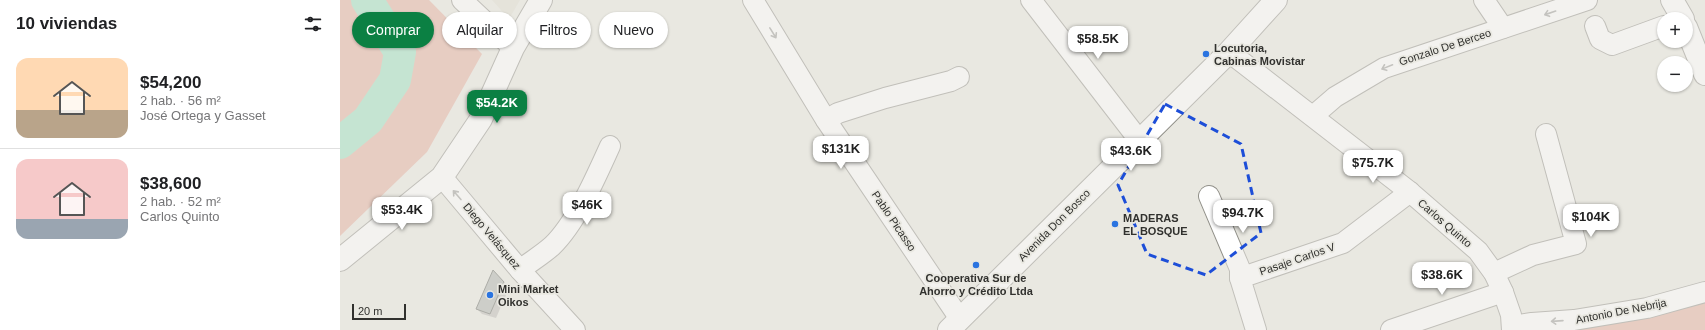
<!DOCTYPE html>
<html lang="es">
<head>
<meta charset="utf-8">
<style>
	:root { --surface:#fff; --page:#f2f2f2; --text:#202124; --muted:#757577; --line:#e0e0e0; --accent:#0b8043 }
	body { margin:0; font-family:Helvetica,sans-serif; background:var(--page); color:var(--text); height:100vh; display:flex; flex-direction:column; font-size:15px; white-space:nowrap }
	* { box-sizing:border-box; margin:0 }
	p { font-size:13px; color:var(--muted) }
	.icon { flex:none; width:22px; height:22px; fill:none; stroke:currentColor; stroke-width:2; stroke-linecap:round; stroke-linejoin:round }
	.map { position:relative; flex:1; overflow:hidden }
	.side { display:flex; flex-direction:column; background:var(--surface); width:340px }
	.side>* { flex:none }
	.hud { position:absolute; left:12px; top:12px; width:380px; height:36px; display:flex; gap:8px }
	.buttons { position:absolute; left:1317px; top:12px; display:grid; gap:8px }
	.buttons a { display:grid; place-items:center; width:36px; height:36px; border-radius:50%; background:var(--surface); box-shadow:0 1px 3px #0004; font-size:20px }
	.scale { position:absolute; left:12px; bottom:10px; width:54px; box-sizing:border-box; padding-left:4px; border:2px solid #31312e; border-top:0; font-size:11px; line-height:14px; white-space:nowrap; color:#31312e; -webkit-text-stroke:3px #e9e8e1; paint-order:stroke }
	.price { position:absolute; translate:-50% -34px; padding:0 9px; border-radius:8px; background:#fff; color:#222; font-size:13px; line-height:26px; filter:drop-shadow(0 1px 2px #0008) }
	.price::after { content:''; position:absolute; left:50%; top:24px; width:12px; height:9px; margin-left:-6px; background:inherit; clip-path:polygon(0 0,100% 0,50% 100%) }
	.price.selected { background:var(--accent); color:#fff }
	ul { padding:0; list-style:none }
	li { display:flex; align-items:center; gap:12px; height:100px; padding:0 16px }
	li+li { border-top:1px solid var(--line) }
	li span { display:grid; place-items:center; flex:none; width:112px; height:80px; border-radius:12px; color:#555 }
	li>.icon { margin-inline-start:auto }
	span .icon { width:48px; height:48px; fill:#fffc; stroke-width:1 }
	li b { font-size:17px }
	h2 { display:flex; justify-content:space-between; align-items:center; height:48px; padding:0 16px; font-size:17px }
	.chip { padding:0 14px; border-radius:18px; background:var(--surface); box-shadow:0 1px 3px #0004; font-size:14px; line-height:36px }
	.chip.selected { background:var(--accent); color:#fff }
	main { display:flex; flex:1; min-height:0 }
	.map>svg:first-child { display:block }
</style>
</head>
<body>
<main>
<section class="side">
<h2>10 viviendas<svg class="icon" aria-label="filters" viewBox="0 0 24 24"><path d="M4 7h16M4 17h16"/><circle cx="9" cy="7" r="2"/><circle cx="15" cy="17" r="2"/></svg></h2>
<ul>
<li><span style="background:linear-gradient(#ffd9b3 65%,#b9a48a 0)"><svg class="icon" aria-label="home" viewBox="0 0 24 24"><path d="M3 11l9-7 9 7M6 9v11h12V9"/></svg></span><div><b>$54,200</b><p>2 hab. · 56 m²</p><p>José Ortega y Gasset</p></div></li>
<li><span style="background:linear-gradient(#f6c9c9 75%,#9aa5b1 0)"><svg class="icon" aria-label="home" viewBox="0 0 24 24"><path d="M3 11l9-7 9 7M6 9v11h12V9"/></svg></span><div><b>$38,600</b><p>2 hab. · 52 m²</p><p>Carlos Quinto</p></div></li>
</ul>
</section>
<div class="map">
<svg width="1365" height="330" viewBox="0 0 1365 330">
	<rect width="100%" height="100%" fill="#e9e8e1"/>
	<path fill="#e0ded0" d="M 152,0 L 180,0 L 169,19 Z"/>
	<g fill="#e5ad9c">
		<path d="M 0,0 L 89,0 L 142,54 L 87,152 L 0,236 Z"/>
		<path d="M 1365,302 L 1365,330 L 1224,330 C 1271,323 1319,316 1365,302 Z"/>
	</g>
	<path fill="#0003" d="M 153,271 L 169,288 L 156,318 L 142,314 L 137,309 Z"/>
	<g fill="none" stroke-linecap="round" stroke-linejoin="round">
		<path stroke="#9ae0bf" stroke-width="32" d="M 0,143 L 28,120 L 55,80 L 60,52 L 27,0"/>
	</g>
	<path fill="#acb0aa" stroke="#636660" d="M 153,270 L 164,282 L 150,314 L 136,309 Z"/>
	<g fill="none" stroke-linecap="round" stroke-linejoin="round">
		<defs>
			<g id="street">
				<path d="M 122,0 L 173,48"/>
				<path d="M 413,0 L 486,120 L 620,319"/>
				<path d="M 691,0 L 799,140"/>
				<path d="M 1144,0 L 1163,28"/>
				<path d="M 1255,26 L 1260,39 L 1272,45 L 1324,26"/>
				<path d="M 889,52 L 1070,192 L 1138,251 L 1154,273 L 1163,292 L 1171,315 L 1172,330"/>
				<path d="M 973,116 L 995,97 L 1044,68 L 1247,0"/>
				<path d="M 486,120 L 498,113 L 545,98 L 611,81 L 619,77"/>
				<path d="M 102,177 L 180,270 L 235,330"/>
				<path d="M 869,196 L 900,269 L 900,278"/>
				<path d="M 180,270 C 190,262 202,255 212,246 C 236,223 256,177 270,146"/>
				<path d="M 1154,273 L 1193,255 L 1236,244 L 1206,134"/>
				<path d="M 1172,326 L 1192,323 L 1234,320 L 1307,308 L 1365,292"/>
				<path d="M 916,330 L 900,278 L 1003,243 L 1070,192"/>
				<path d="M 1051,330 L 1163,292"/>
			</g>
			<g id="secondary">
				<path d="M 1332,0 L 1343,19"/>
				<path d="M 1346,27 L 1365,74"/>
				<path d="M 0,260 L 102,177 L 141,119 L 173,48 L 201,0"/>
				<path d="M 609,330 L 889,52 L 936,0"/>
			</g>
		</defs>
		<use href="#street" stroke="#919089" stroke-width="22"/>
		<use href="#secondary" stroke="#919089" stroke-width="24"/>
		<use href="#street" stroke="#fff" stroke-width="20"/>
		<use href="#secondary" stroke="#fff" stroke-width="22"/>
	</g>
	<defs><path id="oneway-shaft" d="M-6 0H5M1.5-3L5.5 0L1.5 3" fill="none" stroke-width="1.6" stroke-linecap="round" stroke-linejoin="round"/></defs>
	<g stroke="#989896">
		<use href="#oneway-shaft" transform="translate(1210 13) rotate(161)"/>
		<use href="#oneway-shaft" transform="translate(433 33) rotate(58)"/>
		<use href="#oneway-shaft" transform="translate(1047 67) rotate(158)"/>
		<use href="#oneway-shaft" transform="translate(117 195) rotate(-131)"/>
		<use href="#oneway-shaft" transform="translate(1217 321) rotate(176)"/>
	</g>
	<path d="M0 0H1365V330H0ZM 825,104 L 901,144 L 921,233 L 866,275 L 807,254 L 778,185 Z" fill="#e9e8e1" fill-opacity=".55" fill-rule="evenodd"/>
	<path fill="none" stroke="#1d4ed8" stroke-width="3" stroke-dasharray="8 5" stroke-linejoin="round" d="M 825,104 L 901,144 L 921,233 L 866,275 L 807,254 L 778,185 Z"/>
	<g fill="#2a74e0" stroke="#e9e8e1" stroke-width="1.5">
		<circle cx="866" cy="54" r="4"/>
		<circle cx="775" cy="224" r="4"/>
		<circle cx="636" cy="265" r="4"/>
		<circle cx="150" cy="295" r="4"/>
	</g>
	<g text-anchor="middle" stroke-width="3.5" stroke-linejoin="round" paint-order="stroke">
		<g font-size="11" fill="#31312e" stroke="#e9e8e1">
			<text transform="translate(1105 47) rotate(-18)" y="4">Gonzalo De Berceo</text>
			<text transform="translate(554 221) rotate(56)" y="4">Pablo Picasso</text>
			<text transform="translate(1105 223) rotate(41)" y="4">Carlos Quinto</text>
			<text transform="translate(714 225) rotate(-45)" y="4">Avenida Don Bosco</text>
			<text transform="translate(152 236) rotate(50)" y="4">Diego Velásquez</text>
			<text transform="translate(957 259) rotate(-19)" y="4">Pasaje Carlos V</text>
			<text transform="translate(1281 311) rotate(-11)" y="4">Antonio De Nebrija</text>
		</g>
		<g font-size="11" font-weight="bold" fill="#31312e" stroke="#e9e8e1" text-anchor="start">
			<text x="874" y="52">Locutoria,<tspan x="874" dy="13">Cabinas Movistar</tspan></text>
			<text x="783" y="222">MADERAS<tspan x="783" dy="13">EL BOSQUE</tspan></text>
			<text x="636" y="282" text-anchor="middle">Cooperativa Sur de<tspan x="636" dy="13">Ahorro y Crédito Ltda</tspan></text>
			<text x="158" y="293">Mini Market<tspan x="158" dy="13">Oikos</tspan></text>
		</g>
	</g>
</svg>
<div class="buttons">
<a>+</a>
<a>−</a>
</div>
<div class="scale">20 m</div>
<b class="price" style="left:758px;top:60px">$58.5K</b>
<b class="price selected" style="left:157px;top:124px">$54.2K</b>
<b class="price" style="left:501px;top:170px">$131K</b>
<b class="price" style="left:791px;top:172px">$43.6K</b>
<b class="price" style="left:1033px;top:184px">$75.7K</b>
<b class="price" style="left:247px;top:226px">$46K</b>
<b class="price" style="left:62px;top:231px">$53.4K</b>
<b class="price" style="left:903px;top:234px">$94.7K</b>
<b class="price" style="left:1251px;top:238px">$104K</b>
<b class="price" style="left:1102px;top:296px">$38.6K</b>
<div class="hud">
<a class="chip selected">Comprar</a>
<a class="chip">Alquilar</a>
<a class="chip">Filtros</a>
<a class="chip">Nuevo</a>
</div>
</div>
</main>
</body>
</html>
